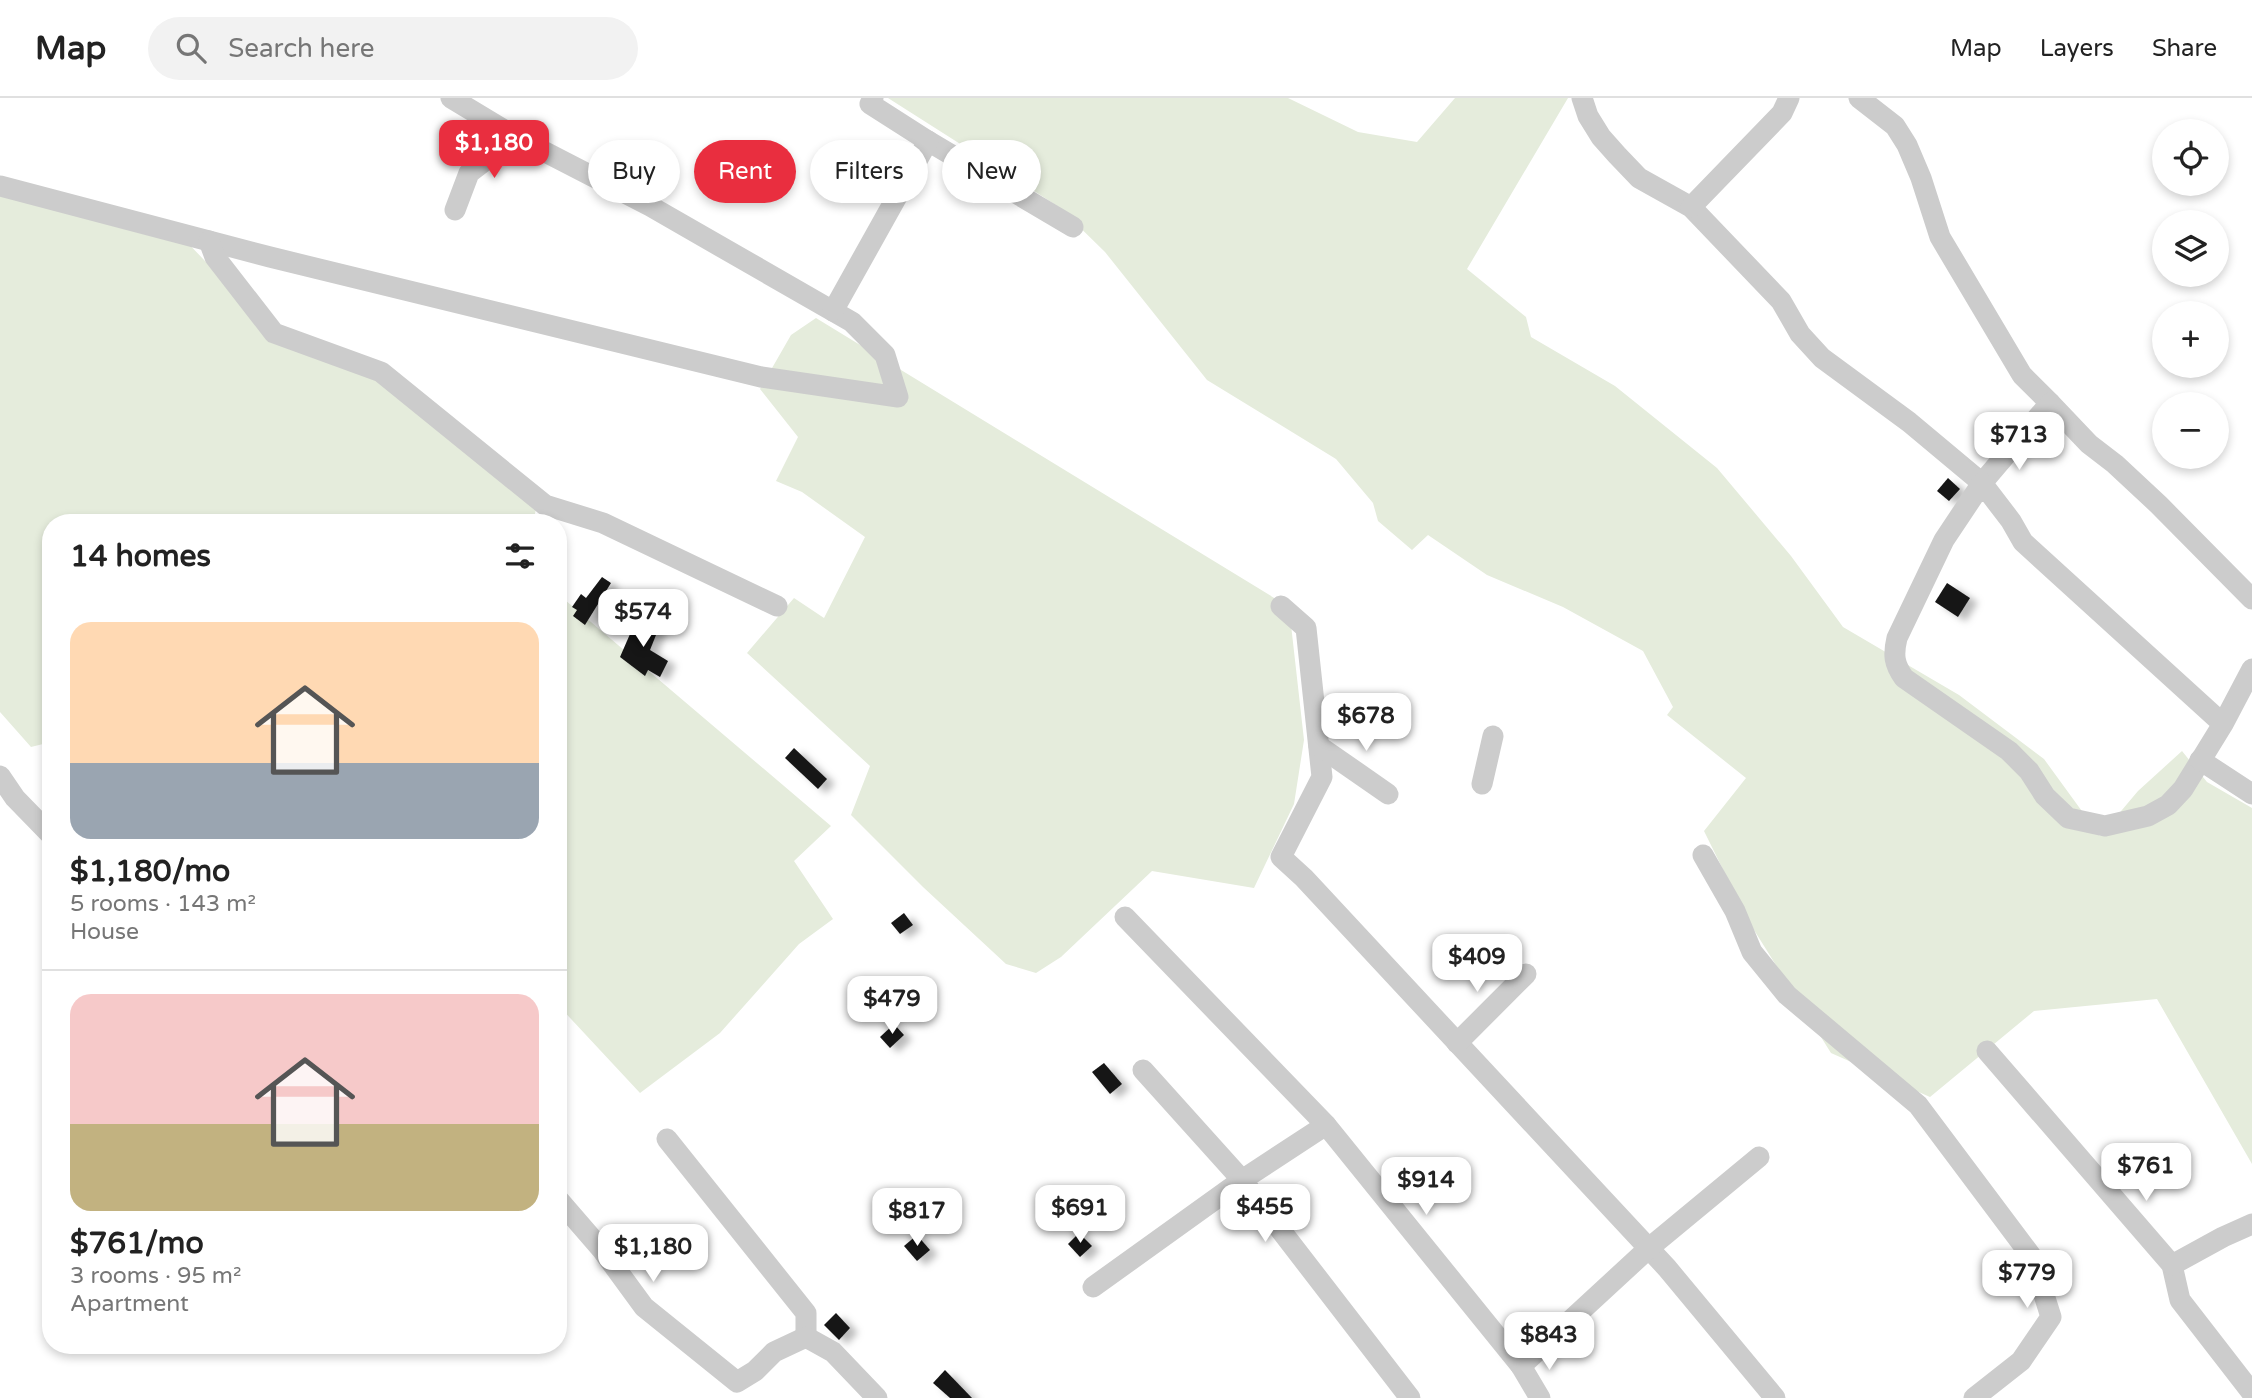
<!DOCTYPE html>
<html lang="en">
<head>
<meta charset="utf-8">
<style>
	:root { --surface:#fff; --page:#f2f2f2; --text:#222; --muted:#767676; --line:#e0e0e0; --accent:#e92e3f }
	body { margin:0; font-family:"Varela Round",sans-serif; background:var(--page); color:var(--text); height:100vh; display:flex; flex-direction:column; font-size:26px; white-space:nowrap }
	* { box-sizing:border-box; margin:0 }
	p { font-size:23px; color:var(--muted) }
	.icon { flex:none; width:38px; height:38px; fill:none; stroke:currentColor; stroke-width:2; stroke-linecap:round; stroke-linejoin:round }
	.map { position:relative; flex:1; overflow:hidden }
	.side { position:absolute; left:42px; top:416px; width:525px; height:840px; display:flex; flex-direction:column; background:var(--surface); border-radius:28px; box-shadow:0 4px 10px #0003 }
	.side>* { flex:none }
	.guide { position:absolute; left:588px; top:42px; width:665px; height:63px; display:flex; gap:14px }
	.fabs { position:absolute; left:2152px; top:21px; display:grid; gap:14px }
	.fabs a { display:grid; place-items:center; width:77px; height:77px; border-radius:50%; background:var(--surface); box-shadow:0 4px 10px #0003; font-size:35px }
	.price { position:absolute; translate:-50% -60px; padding:0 16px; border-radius:14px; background:#fff; color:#222; font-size:23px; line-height:46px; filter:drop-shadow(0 2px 4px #0008) }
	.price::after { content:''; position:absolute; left:50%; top:42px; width:21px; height:16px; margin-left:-10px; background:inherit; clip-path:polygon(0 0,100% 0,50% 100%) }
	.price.selected { background:var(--accent); color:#fff }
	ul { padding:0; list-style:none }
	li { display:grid; align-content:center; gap:14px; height:371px; padding:0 28px }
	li+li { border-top:2px solid var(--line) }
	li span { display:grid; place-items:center; height:217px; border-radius:21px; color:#555 }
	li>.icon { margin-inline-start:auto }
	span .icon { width:126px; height:126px; fill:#fffc; stroke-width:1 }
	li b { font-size:30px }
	h2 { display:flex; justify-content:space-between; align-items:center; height:84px; padding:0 28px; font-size:30px }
	.chip { padding:0 24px; border-radius:32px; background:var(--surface); box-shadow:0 4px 10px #0003; font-size:24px; line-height:63px }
	.chip.selected { background:var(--accent); color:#fff }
	header { display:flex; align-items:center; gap:42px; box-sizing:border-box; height:98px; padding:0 35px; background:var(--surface); border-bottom:2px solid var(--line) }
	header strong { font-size:33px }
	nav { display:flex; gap:38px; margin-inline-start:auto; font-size:24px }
	.search { width:490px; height:63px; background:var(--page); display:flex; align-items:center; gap:18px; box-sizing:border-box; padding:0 24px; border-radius:38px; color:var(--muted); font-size:26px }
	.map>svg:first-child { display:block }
</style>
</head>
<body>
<header>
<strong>Map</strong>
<div class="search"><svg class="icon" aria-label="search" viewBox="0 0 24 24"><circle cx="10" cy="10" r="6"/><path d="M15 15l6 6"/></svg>Search here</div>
<nav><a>Map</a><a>Layers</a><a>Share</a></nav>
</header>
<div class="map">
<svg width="2252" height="1300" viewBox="0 0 2252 1300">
	<defs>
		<filter id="shadow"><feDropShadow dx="8" dy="4.5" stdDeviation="3.5" flood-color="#0004"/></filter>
	</defs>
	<rect width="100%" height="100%" fill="#fff"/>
	<g fill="#e5ecdc">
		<path d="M 888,0 L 1288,0 L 1358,34 L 1417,44 L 1455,0 L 1568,0 L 1467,171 L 1526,219 L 1531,239 L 1615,288 L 1717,370 L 1791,458 L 1843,529 L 1959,597 L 2044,661 L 2100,738 L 2138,693 L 2182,653 L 2207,684 L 2252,710 L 2252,1066 L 2157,901 L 2034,913 L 1930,999 L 1831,955 L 1749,824 L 1704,733 L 1746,680 L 1667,617 L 1673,609 L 1643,553 L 1563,509 L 1487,477 L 1428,437 L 1412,452 L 1378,423 L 1373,405 L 1336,361 L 1207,282 L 1105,154 L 1059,109 Z"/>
		<path d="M 0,91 L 183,140 L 274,235 L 383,283 L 536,411 L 533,425 L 51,425 L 51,644 L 31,649 L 0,614 Z"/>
		<path d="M 816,220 L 1289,509 L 1304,642 L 1294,706 L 1254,790 L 1152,773 L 1061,859 L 1036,875 L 1006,866 L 923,789 L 851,717 L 870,668 L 747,555 L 794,500 L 824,520 L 865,439 L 802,394 L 776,383 L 798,339 L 760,291 L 791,237 Z"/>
		<path d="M 558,496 L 831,728 L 794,763 L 833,821 L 799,846 L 720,935 L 640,995 L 558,907 Z"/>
	</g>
	<g fill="#161616" filter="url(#shadow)">
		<path d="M 1948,380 L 1960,391 L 1949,403 L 1937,393 Z"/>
		<path d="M 602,479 L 611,485 L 585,527 L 573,518 L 577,512 L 572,509 L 581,496 L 586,500 Z"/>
		<path d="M 1947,485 L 1970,500 L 1958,519 L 1935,504 Z"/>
		<path d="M 637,520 L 660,527 L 650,552 L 668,563 L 660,579 L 648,572 L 645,578 L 620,559 Z"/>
		<path d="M 794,650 L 827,681 L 818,691 L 785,660 Z"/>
		<path d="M 904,815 L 913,827 L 900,836 L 891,825 Z"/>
		<path d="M 894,926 L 904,937 L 890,950 L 880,939 Z"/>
		<path d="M 1104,965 L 1122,986 L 1110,996 L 1092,974 Z"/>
		<path d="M 1079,1135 L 1092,1148 L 1080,1159 L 1068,1146 Z"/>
		<path d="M 917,1137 L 930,1152 L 917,1163 L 904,1148 Z"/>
		<path d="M 836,1215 L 850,1230 L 839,1242 L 824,1227 Z"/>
		<path d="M 945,1272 L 972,1300 L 950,1300 L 933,1285 Z"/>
	</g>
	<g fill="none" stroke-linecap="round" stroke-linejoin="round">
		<g stroke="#ccc" stroke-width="21">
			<path d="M 873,0 L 870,6 L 928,43 L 1073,129"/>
			<path d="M 1582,0 L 1588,18 L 1601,39 L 1617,57 L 1639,80 L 1691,109 L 1781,203 L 1800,236 L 1822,260 L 1909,324 L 1982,385 L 2050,305 L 2022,277 L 1940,139 L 1921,80 L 1907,47 L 1895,28 L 1859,0"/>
			<path d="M 0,88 L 270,159 L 761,279 L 898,299 L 885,257 L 852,224 L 650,108 L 516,39 L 451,0"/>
			<path d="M 1691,109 L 1782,15 L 1789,0"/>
			<path d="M 455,112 L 469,75 L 516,39"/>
			<path d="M 209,143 L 215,159 L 274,235 L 381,274 L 545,407 L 603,425 L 777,508"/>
			<path d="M 833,213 L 928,43"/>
			<path d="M 2050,305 L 2089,346 L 2115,366 L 2159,407 L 2252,501"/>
			<path d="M 1281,508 L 1306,530 L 1322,679 L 1281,759 L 1304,780 L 1667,1170 L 1775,1300"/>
			<path d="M 2223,626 L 2023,444 L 2011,423 L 1982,385 L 1944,442 L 1897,540 C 1893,557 1894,566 1904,580 L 2009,653 L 2029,673 L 2045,698 L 2068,720 L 2105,728 L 2148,718 L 2168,707 L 2183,691 L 2223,626 L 2252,571"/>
			<path d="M 1319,648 L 1388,696"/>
			<path d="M 2200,662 L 2252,696"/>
			<path d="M 0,678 L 15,700 L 51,737"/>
			<path d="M 1482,686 L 1493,638"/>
			<path d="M 1703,757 L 1735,813 L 1752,854 L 1787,897 L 1918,1007 L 2032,1159 L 2051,1219 L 2021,1263 L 1974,1300"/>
			<path d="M 1125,819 L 1326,1027"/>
			<path d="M 1457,945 L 1526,876"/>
			<path d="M 1987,953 L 2172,1167 L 2180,1202 L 2252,1295"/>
			<path d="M 1143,972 L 1242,1082 L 1410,1300"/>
			<path d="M 667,1041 L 806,1215 L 806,1239"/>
			<path d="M 558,1101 L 603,1153 L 644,1209 L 737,1284 L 755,1273 L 774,1254 L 806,1239 L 833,1254 L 877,1300"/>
			<path d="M 2172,1167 L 2223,1139 L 2252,1126"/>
			<path d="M 1093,1189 L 1242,1082 L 1326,1027 L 1521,1268 L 1649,1150 L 1759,1059"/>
			<path d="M 1521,1268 L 1540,1300"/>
		</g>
	</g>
</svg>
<div class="fabs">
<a><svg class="icon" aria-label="locate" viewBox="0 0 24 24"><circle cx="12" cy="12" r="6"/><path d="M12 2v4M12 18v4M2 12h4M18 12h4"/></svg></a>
<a><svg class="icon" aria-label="layers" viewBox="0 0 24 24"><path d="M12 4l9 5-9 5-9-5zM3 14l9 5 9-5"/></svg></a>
<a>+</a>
<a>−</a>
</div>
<b class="price selected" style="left:494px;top:82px">$1,180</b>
<b class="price" style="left:2019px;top:374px">$713</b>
<b class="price" style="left:643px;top:551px">$574</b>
<b class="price" style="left:1366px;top:655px">$678</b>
<b class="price" style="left:1477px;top:896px">$409</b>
<b class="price" style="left:892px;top:938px">$479</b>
<b class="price" style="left:2146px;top:1105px">$761</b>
<b class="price" style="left:1426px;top:1119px">$914</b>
<b class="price" style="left:1265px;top:1146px">$455</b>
<b class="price" style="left:1080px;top:1147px">$691</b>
<b class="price" style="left:917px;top:1150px">$817</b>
<b class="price" style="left:653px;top:1186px">$1,180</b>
<b class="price" style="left:2027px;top:1212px">$779</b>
<b class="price" style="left:1549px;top:1274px">$843</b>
<div class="guide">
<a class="chip">Buy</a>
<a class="chip selected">Rent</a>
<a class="chip">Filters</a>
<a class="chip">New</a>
</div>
<section class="side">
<h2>14 homes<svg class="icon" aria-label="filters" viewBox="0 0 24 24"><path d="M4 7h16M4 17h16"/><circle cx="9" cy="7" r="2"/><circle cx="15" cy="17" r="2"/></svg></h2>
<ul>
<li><span style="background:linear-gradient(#ffd9b3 65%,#9aa5b1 0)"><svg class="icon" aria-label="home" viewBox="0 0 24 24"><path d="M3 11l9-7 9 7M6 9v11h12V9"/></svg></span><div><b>$1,180/mo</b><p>5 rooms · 143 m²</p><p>House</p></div></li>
<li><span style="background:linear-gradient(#f6c9c9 60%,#c2b280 0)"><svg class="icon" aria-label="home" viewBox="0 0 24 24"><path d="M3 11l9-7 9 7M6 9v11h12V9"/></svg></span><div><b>$761/mo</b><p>3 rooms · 95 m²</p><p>Apartment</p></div></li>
</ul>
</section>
</div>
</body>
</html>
